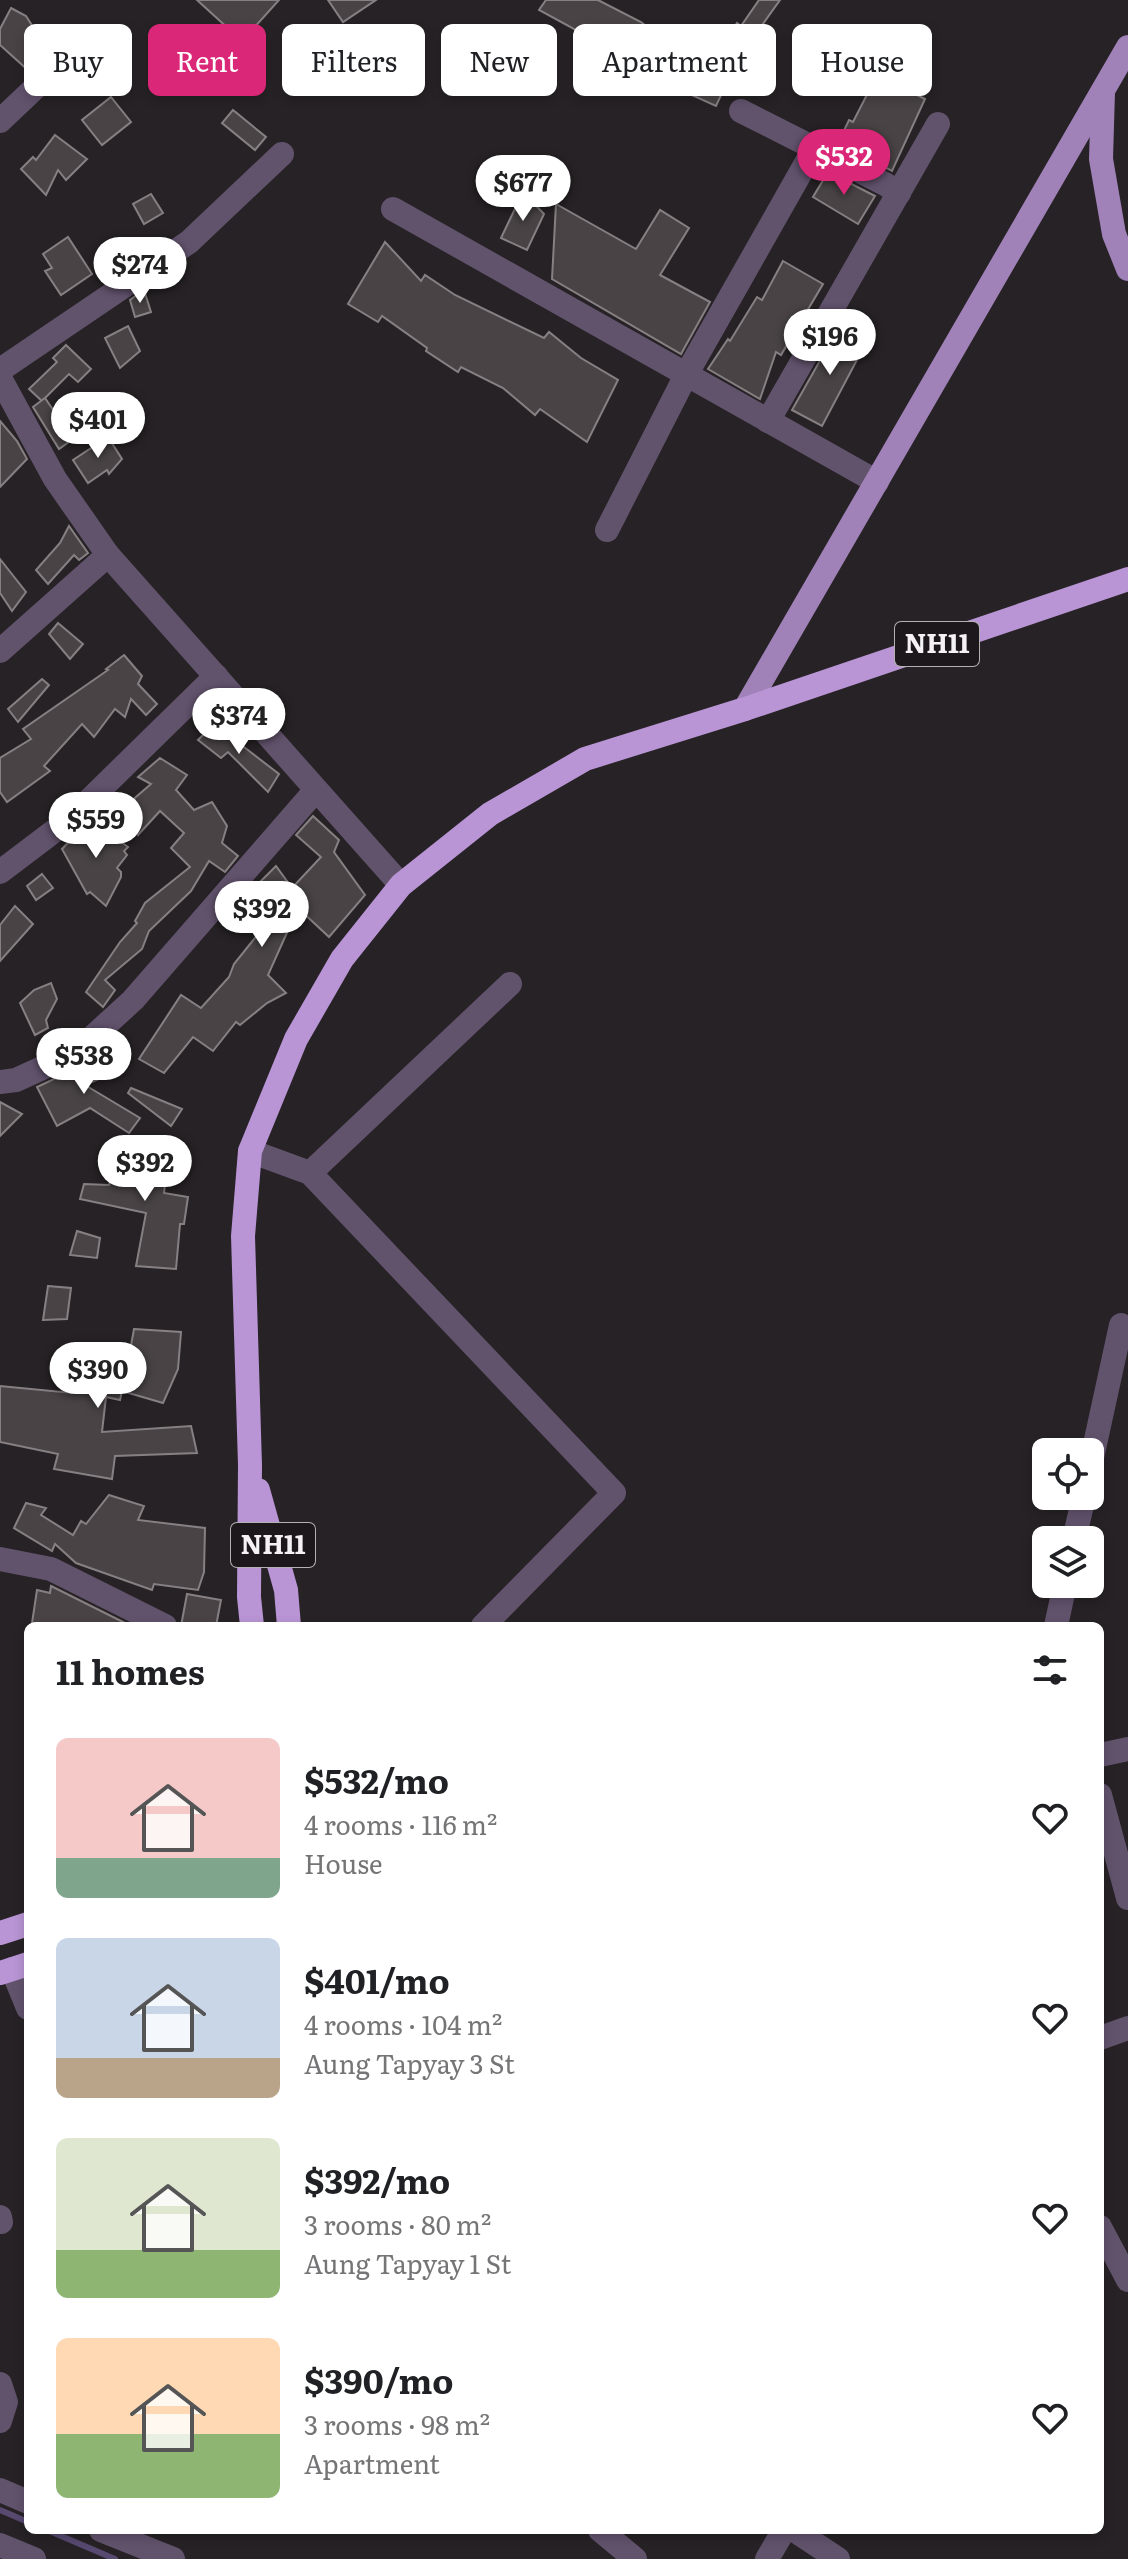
<!DOCTYPE html>
<html lang="en">
<head>
<meta charset="utf-8">
<style>
	:root { --surface:#fff; --page:#f6f6f6; --text:#202124; --muted:#757577; --accent:#db2777 }
	body { margin:0; font-family:Literata,serif; background:var(--page); color:var(--text); height:100vh; display:flex; flex-direction:column; font-size:30px; white-space:nowrap }
	* { box-sizing:border-box; margin:0 }
	p { font-size:26px; color:var(--muted) }
	.icon { flex:none; width:44px; height:44px; fill:none; stroke:currentColor; stroke-width:2; stroke-linecap:round; stroke-linejoin:round }
	.map { position:relative; flex:1; overflow:hidden }
	.sheet { position:absolute; left:24px; top:1622px; width:1080px; height:912px; display:flex; flex-direction:column; background:var(--surface); border-radius:12px; box-shadow:0 4px 12px #0003 }
	.sheet>* { flex:none }
	.guide { position:absolute; left:24px; top:24px; width:1080px; height:72px; display:flex; gap:16px }
	.buttons { position:absolute; left:1032px; top:1438px; display:grid; gap:16px }
	.buttons a { display:grid; place-items:center; width:72px; height:72px; border-radius:12px; background:var(--surface); box-shadow:0 4px 12px #0003; font-size:40px }
	.price { position:absolute; translate:-50% -68px; padding:0 18px; border-radius:28px; background:#fff; color:#222; font-size:26px; line-height:52px; filter:drop-shadow(0 2px 4px #0008) }
	.price::after { content:''; position:absolute; left:50%; top:48px; width:24px; height:18px; margin-left:-12px; background:inherit; clip-path:polygon(0 0,100% 0,50% 100%) }
	.price.active { background:var(--accent); color:#fff }
	ul { padding:0; list-style:none }
	li { display:flex; align-items:center; gap:24px; height:200px; padding:0 32px }
	li span { display:grid; place-items:center; flex:none; width:224px; height:160px; border-radius:12px; color:#555 }
	li>.icon { margin-inline-start:auto }
	span .icon { width:96px; height:96px; fill:#fffc; stroke-width:1 }
	li b { font-size:34px }
	h2 { display:flex; justify-content:space-between; align-items:center; height:96px; padding:0 32px; font-size:34px }
	.chip { padding:0 28px; border-radius:12px; background:var(--surface); box-shadow:0 4px 12px #0003; font-size:28px; line-height:72px }
	.chip.active { background:var(--accent); color:#fff }
	.map>svg:first-child { display:block }
</style>
</head>
<body>
<div class="map">
<svg width="1128" height="2559" viewBox="0 0 1128 2559">
	<rect width="100%" height="100%" fill="#262225"/>
	<g fill="none" stroke-linecap="round" stroke-linejoin="round">
		<g stroke="#574970" stroke-width="6">
			<path d="M 0,2510 L 28,2522"/>
			<path d="M 47,2530 L 115,2559"/>
		</g>
	</g>
	<g fill="#494345" stroke="#878083" stroke-width="2">
		<path d="M 197,0 L 279,0 L 242,41 Z"/>
		<path d="M 328,0 L 376,0 L 343,22 Z"/>
		<path d="M 546,0 L 598,0 L 641,22 L 685,57 L 710,67 L 737,23 L 741,26 L 759,0 L 780,0 L 755,35 L 757,36 L 739,64 L 736,63 L 716,106 L 674,87 L 675,84 L 539,10 Z"/>
		<path d="M 11,8 L 26,16 L 49,52 L 30,72 L 0,45 L 0,29 Z"/>
		<path d="M 94,47 L 110,58 L 91,85 L 73,73 L 90,56 Z"/>
		<path d="M 877,75 L 925,99 L 892,171 L 838,143 L 849,120 L 853,122 Z"/>
		<path d="M 111,97 L 131,122 L 102,145 L 82,120 Z"/>
		<path d="M 233,110 L 266,137 L 255,150 L 222,123 Z"/>
		<path d="M 55,135 L 87,159 L 66,180 L 58,170 L 46,195 L 21,169 L 33,157 L 36,160 Z"/>
		<path d="M 828,172 L 875,196 L 858,224 L 813,197 Z"/>
		<path d="M 523,192 L 544,214 L 527,250 L 501,238 Z"/>
		<path d="M 151,194 L 163,213 L 144,224 L 133,204 Z"/>
		<path d="M 556,204 L 636,249 L 660,210 L 689,228 L 660,275 L 710,302 L 681,354 L 552,279 Z"/>
		<path d="M 68,237 L 92,274 L 61,295 L 45,271 L 52,268 L 43,254 Z"/>
		<path d="M 385,242 L 421,281 L 425,275 L 455,295 L 544,338 L 549,332 L 581,358 L 618,380 L 587,442 L 540,409 L 535,415 L 503,388 L 461,367 L 458,372 L 426,351 L 427,348 L 382,316 L 378,322 L 348,304 Z"/>
		<path d="M 783,261 L 823,284 L 781,355 L 776,352 L 760,399 L 708,369 L 728,339 L 730,341 L 757,297 L 762,300 Z"/>
		<path d="M 144,290 L 151,312 L 135,317 L 130,300 Z"/>
		<path d="M 128,326 L 140,351 L 120,368 L 105,338 Z"/>
		<path d="M 839,327 L 867,341 L 822,426 L 792,410 Z"/>
		<path d="M 66,345 L 91,369 L 78,382 L 69,374 L 42,401 L 29,389 L 57,362 L 53,358 Z"/>
		<path d="M 45,398 L 73,439 L 59,449 L 33,407 Z"/>
		<path d="M 0,421 L 17,441 L 27,459 L 0,487 Z"/>
		<path d="M 108,437 L 122,459 L 109,474 L 107,470 L 88,483 L 73,460 Z"/>
		<path d="M 69,526 L 88,553 L 79,560 L 74,555 L 48,584 L 36,570 L 60,543 Z"/>
		<path d="M 0,559 L 26,592 L 12,611 L 0,593 Z"/>
		<path d="M 58,623 L 83,644 L 70,659 L 49,634 Z"/>
		<path d="M 124,655 L 142,676 L 138,684 L 157,704 L 146,715 L 131,699 L 125,717 L 115,709 L 94,737 L 82,724 L 44,766 L 50,771 L 7,802 L 0,792 L 0,758 L 31,739 L 23,729 L 108,670 L 106,669 Z"/>
		<path d="M 42,679 L 49,685 L 18,722 L 8,709 Z"/>
		<path d="M 214,724 L 279,774 L 268,792 L 228,752 L 221,758 L 198,740 Z"/>
		<path d="M 160,758 L 187,775 L 176,790 L 194,810 L 212,802 L 227,826 L 222,843 L 238,856 L 225,872 L 209,861 L 191,891 L 149,931 L 142,949 L 105,980 L 115,990 L 103,1007 L 86,992 L 120,942 L 137,923 L 135,921 L 145,903 L 190,867 L 171,848 L 184,833 L 160,811 L 138,835 L 122,809 L 151,784 L 138,777 Z"/>
		<path d="M 313,816 L 339,840 L 334,852 L 365,895 L 329,937 L 298,908 L 268,975 L 286,993 L 267,1003 L 240,1025 L 236,1022 L 213,1051 L 193,1037 L 164,1073 L 139,1059 L 181,995 L 201,1008 L 229,977 L 234,964 L 263,928 L 242,908 L 255,894 L 252,890 L 276,866 L 292,888 L 321,857 L 296,835 Z"/>
		<path d="M 91,819 L 128,847 L 124,851 L 127,855 L 117,868 L 121,872 L 121,877 L 106,906 L 90,892 L 87,894 L 62,849 Z"/>
		<path d="M 42,874 L 53,888 L 36,900 L 27,886 Z"/>
		<path d="M 15,906 L 33,924 L 0,961 L 0,925 Z"/>
		<path d="M 51,983 L 57,999 L 46,1020 L 48,1028 L 35,1035 L 20,1003 L 34,990 Z"/>
		<path d="M 99,1051 L 108,1075 L 85,1085 L 140,1118 L 129,1133 L 90,1108 L 57,1126 L 37,1087 L 82,1066 Z"/>
		<path d="M 131,1088 L 182,1109 L 171,1126 L 128,1093 Z"/>
		<path d="M 0,1102 L 22,1114 L 0,1136 Z"/>
		<path d="M 119,1147 L 169,1153 L 164,1193 L 188,1197 L 184,1224 L 180,1224 L 176,1269 L 136,1266 L 146,1213 L 80,1199 L 84,1184 L 109,1185 Z"/>
		<path d="M 77,1231 L 100,1238 L 97,1258 L 70,1255 Z"/>
		<path d="M 48,1286 L 71,1288 L 67,1319 L 43,1320 Z"/>
		<path d="M 134,1329 L 181,1332 L 178,1369 L 163,1403 L 122,1391 L 120,1400 L 106,1397 L 102,1432 L 191,1426 L 197,1453 L 115,1456 L 112,1479 L 54,1469 L 58,1454 L 0,1442 L 0,1386 L 72,1393 L 76,1361 L 127,1367 Z"/>
		<path d="M 109,1495 L 144,1506 L 138,1520 L 205,1528 L 204,1572 L 198,1590 L 154,1584 L 152,1590 L 76,1563 L 55,1544 L 52,1551 L 14,1528 L 26,1503 L 46,1508 L 41,1515 L 73,1535 L 81,1521 L 86,1524 Z"/>
		<path d="M 51,1586 L 131,1626 L 52,1626 L 53,1624 L 32,1623 L 37,1590 L 50,1593 Z"/>
		<path d="M 187,1594 L 221,1600 L 216,1626 L 181,1626 Z"/>
	</g>
	<g fill="none" stroke-linecap="round" stroke-linejoin="round">
		<g stroke="#62536d" stroke-width="24">
			<path d="M 741,111 L 885,184 L 899,193"/>
			<path d="M 0,121 L 79,46"/>
			<path d="M 393,209 L 877,482"/>
			<path d="M 0,370 L 189,242 L 282,154"/>
			<path d="M 0,378 L 55,479 L 108,555 L 401,885"/>
			<path d="M 768,421 L 938,124"/>
			<path d="M 607,530 L 686,375 L 814,149"/>
			<path d="M 0,651 L 108,555"/>
			<path d="M 0,872 L 70,819 L 216,676"/>
			<path d="M 0,1082 L 16,1080 L 75,1053 L 133,1000 L 315,791"/>
			<path d="M 250,1151 L 310,1173 L 614,1493 L 483,1626"/>
			<path d="M 310,1173 L 510,984"/>
			<path d="M 1090,1467 L 1121,1325"/>
			<path d="M 1074,1540 L 1084,1496"/>
			<path d="M 0,1559 L 51,1569 L 165,1626"/>
			<path d="M 1056,1626 L 1065,1584"/>
			<path d="M 1100,1755 L 1128,1749"/>
			<path d="M 1100,1795 L 1128,1898"/>
			<path d="M 12,1969 L 28,2008"/>
			<path d="M 1100,2038 L 1128,2028"/>
			<path d="M 0,2217 L 1,2222"/>
			<path d="M 1100,2227 L 1128,2280"/>
			<path d="M 0,2384 L 6,2402 L 0,2421"/>
			<path d="M 0,2490 L 28,2502"/>
			<path d="M 101,2530 L 173,2559"/>
			<path d="M 600,2530 L 635,2559"/>
			<path d="M 794,2530 L 838,2559"/>
			<path d="M 0,2545 L 34,2559"/>
			<path d="M 767,2559 L 784,2530"/>
		</g>
		<g stroke="#a082b8" stroke-width="24">
			<path d="M 1103,92 L 1101,159 L 1114,234 L 1128,269"/>
			<path d="M 745,709 L 1128,47"/>
		</g>
		<g stroke="#b995d5" stroke-width="24">
			<path d="M 258,1490 L 286,1590 L 289,1626"/>
			<path d="M 252,1626 L 249,1597 L 250,1465 L 243,1236 L 250,1151 L 296,1039 L 342,959 L 401,885 L 490,814 L 585,759 L 745,709 L 1128,579"/>
			<path d="M 0,1933 L 28,1924"/>
			<path d="M 0,1973 L 28,1964"/>
		</g>
	</g>
	<g text-anchor="middle" stroke-width="6" stroke-linejoin="round" paint-order="stroke">
		<g fill="#1c181c" stroke="#b4b1b3" stroke-width="2">
			<rect x="895" y="622" width="84" height="44" rx="6"/>
			<rect x="231" y="1523" width="84" height="44" rx="6"/>
		</g>
		<g font-size="26" font-weight="bold" fill="#f5f2f4">
			<text x="937" y="653">NH11</text>
			<text x="273" y="1554">NH11</text>
		</g>
	</g>
</svg>
<div class="buttons">
<a><svg class="icon" aria-label="locate" viewBox="0 0 24 24"><circle cx="12" cy="12" r="6"/><path d="M12 2v4M12 18v4M2 12h4M18 12h4"/></svg></a>
<a><svg class="icon" aria-label="layers" viewBox="0 0 24 24"><path d="M12 4l9 5-9 5-9-5zM3 14l9 5 9-5"/></svg></a>
</div>
<b class="price active" style="left:844px;top:197px">$532</b>
<b class="price" style="left:523px;top:223px">$677</b>
<b class="price" style="left:140px;top:305px">$274</b>
<b class="price" style="left:830px;top:377px">$196</b>
<b class="price" style="left:98px;top:460px">$401</b>
<b class="price" style="left:239px;top:756px">$374</b>
<b class="price" style="left:96px;top:860px">$559</b>
<b class="price" style="left:262px;top:949px">$392</b>
<b class="price" style="left:84px;top:1096px">$538</b>
<b class="price" style="left:145px;top:1203px">$392</b>
<b class="price" style="left:98px;top:1410px">$390</b>
<div class="guide">
<a class="chip">Buy</a>
<a class="chip active">Rent</a>
<a class="chip">Filters</a>
<a class="chip">New</a>
<a class="chip">Apartment</a>
<a class="chip">House</a>
</div>
<section class="sheet">
<h2>11 homes<svg class="icon" aria-label="filters" viewBox="0 0 24 24"><path d="M4 7h16M4 17h16"/><circle cx="9" cy="7" r="2"/><circle cx="15" cy="17" r="2"/></svg></h2>
<ul>
<li><span style="background:linear-gradient(#f6c9c9 75%,#7fa58c 0)"><svg class="icon" aria-label="home" viewBox="0 0 24 24"><path d="M3 11l9-7 9 7M6 9v11h12V9"/></svg></span><div><b>$532/mo</b><p>4 rooms · 116 m²</p><p>House</p></div><svg class="icon" aria-label="heart" viewBox="0 0 24 24"><path d="M12 20l-8-8c-3-5 5-10 8-4 3-6 11-1 8 4z"/></svg></li>
<li><span style="background:linear-gradient(#c9d6e8 75%,#b9a48a 0)"><svg class="icon" aria-label="home" viewBox="0 0 24 24"><path d="M3 11l9-7 9 7M6 9v11h12V9"/></svg></span><div><b>$401/mo</b><p>4 rooms · 104 m²</p><p>Aung Tapyay 3 St</p></div><svg class="icon" aria-label="heart" viewBox="0 0 24 24"><path d="M12 20l-8-8c-3-5 5-10 8-4 3-6 11-1 8 4z"/></svg></li>
<li><span style="background:linear-gradient(#dfe7d0 70%,#8fb573 0)"><svg class="icon" aria-label="home" viewBox="0 0 24 24"><path d="M3 11l9-7 9 7M6 9v11h12V9"/></svg></span><div><b>$392/mo</b><p>3 rooms · 80 m²</p><p>Aung Tapyay 1 St</p></div><svg class="icon" aria-label="heart" viewBox="0 0 24 24"><path d="M12 20l-8-8c-3-5 5-10 8-4 3-6 11-1 8 4z"/></svg></li>
<li><span style="background:linear-gradient(#ffd9b3 60%,#8fb573 0)"><svg class="icon" aria-label="home" viewBox="0 0 24 24"><path d="M3 11l9-7 9 7M6 9v11h12V9"/></svg></span><div><b>$390/mo</b><p>3 rooms · 98 m²</p><p>Apartment</p></div><svg class="icon" aria-label="heart" viewBox="0 0 24 24"><path d="M12 20l-8-8c-3-5 5-10 8-4 3-6 11-1 8 4z"/></svg></li>
</ul>
</section>
</div>
</body>
</html>
